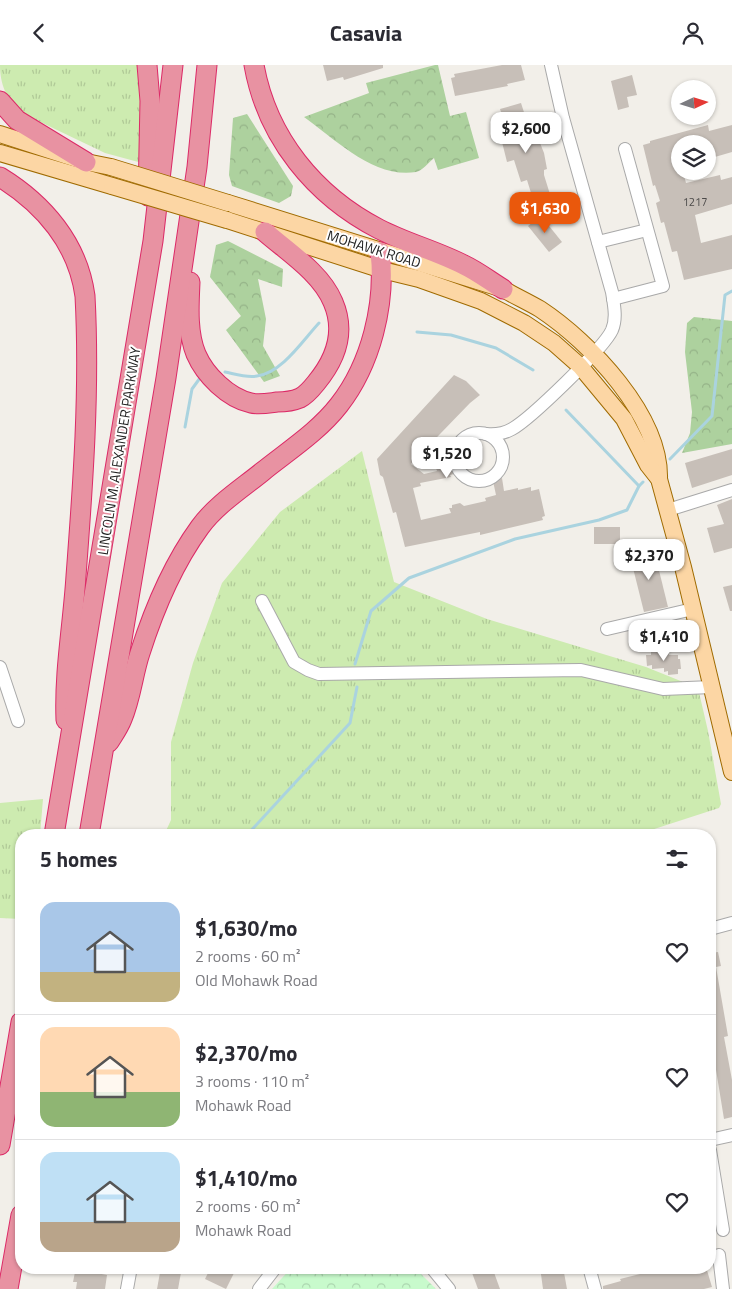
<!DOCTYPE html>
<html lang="en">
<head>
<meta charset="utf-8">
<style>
	:root { --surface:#fff; --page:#f7f7f7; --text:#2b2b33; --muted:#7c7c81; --line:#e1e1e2; --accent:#ea580c }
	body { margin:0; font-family:"Titillium Web",sans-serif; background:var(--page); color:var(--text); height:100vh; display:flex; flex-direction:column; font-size:19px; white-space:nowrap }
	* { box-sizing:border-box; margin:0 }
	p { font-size:16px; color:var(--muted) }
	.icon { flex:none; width:28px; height:28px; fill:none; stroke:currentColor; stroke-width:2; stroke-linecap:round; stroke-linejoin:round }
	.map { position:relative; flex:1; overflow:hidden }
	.side { position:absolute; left:15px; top:764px; width:701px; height:445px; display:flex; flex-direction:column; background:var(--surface); border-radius:20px; box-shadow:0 1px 4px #0004 }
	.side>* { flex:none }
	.needle { width:32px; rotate:86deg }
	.buttons { position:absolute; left:671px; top:15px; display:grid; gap:10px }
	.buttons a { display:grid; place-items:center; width:45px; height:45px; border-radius:50%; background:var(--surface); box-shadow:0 1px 4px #0004; font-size:25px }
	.price { position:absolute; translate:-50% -42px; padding:0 11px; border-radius:10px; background:#fff; color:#222; font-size:16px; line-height:32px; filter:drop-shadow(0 1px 2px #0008) }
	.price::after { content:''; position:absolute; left:50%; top:30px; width:15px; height:11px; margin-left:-8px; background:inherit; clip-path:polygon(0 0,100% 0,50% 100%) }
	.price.current { background:var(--accent); color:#fff }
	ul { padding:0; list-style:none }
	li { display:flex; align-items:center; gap:15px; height:125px; padding:0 25px }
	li+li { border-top:1px solid var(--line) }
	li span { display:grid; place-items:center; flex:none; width:140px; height:100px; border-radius:15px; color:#555 }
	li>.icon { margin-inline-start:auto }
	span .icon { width:60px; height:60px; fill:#fffc; stroke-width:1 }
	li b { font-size:21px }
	h2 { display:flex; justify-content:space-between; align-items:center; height:60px; padding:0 25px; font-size:21px }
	header { display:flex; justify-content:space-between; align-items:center; height:65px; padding:0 25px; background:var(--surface); font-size:22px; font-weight:700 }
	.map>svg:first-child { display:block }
</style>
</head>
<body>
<header><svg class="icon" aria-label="back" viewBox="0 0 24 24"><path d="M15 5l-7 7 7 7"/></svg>Casavia<svg class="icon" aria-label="person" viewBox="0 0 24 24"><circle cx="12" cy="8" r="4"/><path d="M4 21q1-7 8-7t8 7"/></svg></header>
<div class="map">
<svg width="732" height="1224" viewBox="0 0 732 1224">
	<defs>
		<pattern id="grass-tufts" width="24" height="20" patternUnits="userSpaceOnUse" patternTransform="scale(1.25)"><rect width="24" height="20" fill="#cdebb0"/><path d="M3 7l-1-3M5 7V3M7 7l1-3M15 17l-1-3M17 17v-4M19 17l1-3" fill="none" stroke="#b0c997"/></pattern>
		<pattern id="forest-crowns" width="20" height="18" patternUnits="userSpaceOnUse" patternTransform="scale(1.25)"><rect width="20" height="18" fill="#add19e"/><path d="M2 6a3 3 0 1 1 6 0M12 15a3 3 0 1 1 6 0" fill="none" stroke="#95b388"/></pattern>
		<pattern id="park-crowns" width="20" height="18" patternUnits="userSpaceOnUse" patternTransform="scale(1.25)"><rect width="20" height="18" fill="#c8facc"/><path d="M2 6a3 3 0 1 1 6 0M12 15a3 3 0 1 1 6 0" fill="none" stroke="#acd6af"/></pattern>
	</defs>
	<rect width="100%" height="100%" fill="#f2efe9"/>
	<g fill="url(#grass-tufts)">
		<path d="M 0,0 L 142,0 L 142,98 L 105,88 L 32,53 L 27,55 C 10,37 0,25 0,0 Z"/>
		<path d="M 362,386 L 394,517 L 487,554 L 646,602 L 698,623 L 708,666 L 721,739 L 719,743 L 645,767 L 646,770 L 164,770 L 171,755 L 171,677 L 193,598 L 222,518 L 280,447 Z"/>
		<path d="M 43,734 L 40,770 L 21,770 L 21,854 L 0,853 L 0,738 Z"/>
	</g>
	<g fill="url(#forest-crowns)">
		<path d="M 435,0 L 438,0 L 450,51 L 466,47 L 479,93 L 438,105 L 434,93 C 429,97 422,106 416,107 C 374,114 335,74 304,52 L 369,28 L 366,18 Z"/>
		<path d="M 247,49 L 293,121 L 291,131 L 279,138 L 232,121 L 229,110 L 233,53 Z"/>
		<path d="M 228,176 L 283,204 L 282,222 L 258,214 L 266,254 L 263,281 L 280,311 L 264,317 L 226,265 L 241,251 L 210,212 L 216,180 Z"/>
		<path d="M 694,252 L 732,256 L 732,379 L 682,388 L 690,368 L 692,347 L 685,287 L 687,258 Z"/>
	</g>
	<path fill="url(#park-crowns)" d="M 292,1202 L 415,1203 L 436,1224 L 272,1224 Z"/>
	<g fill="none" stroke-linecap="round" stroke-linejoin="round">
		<g stroke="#aad3df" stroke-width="3">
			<path d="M 417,267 L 451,270 L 496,283 L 533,305"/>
			<path d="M 225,307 C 235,309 247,313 257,311 C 282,308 303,275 319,258"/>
			<path d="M 566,345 L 639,421"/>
			<path d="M 185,362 L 192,324 L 200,313"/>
			<path d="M 670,394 L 712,351 L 725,230 L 732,226"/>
			<path d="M 355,599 L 371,546 L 409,513 L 515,474 L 599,455 L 627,445 L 639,421 L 643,417"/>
			<path d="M 247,770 L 350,658 L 357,622"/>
		</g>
	</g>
	<g fill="#c7bfb8">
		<path d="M 323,0 L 383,0 L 383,3 L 344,15 L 343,12 L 327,16 Z"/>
		<path d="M 502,0 L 521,0 L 525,15 L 507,19 L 508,21 L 455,31 L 451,13 L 455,12 L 454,9 Z"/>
		<path d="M 632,10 L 637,30 L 627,32 L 629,42 L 618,45 L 611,16 Z"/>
		<path d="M 521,38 L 531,69 L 536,68 L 544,88 L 547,104 L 544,105 L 544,110 L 553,139 L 536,144 L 527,115 L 521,117 L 514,95 L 507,97 L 502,77 L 510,75 L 500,44 Z"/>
		<path d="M 708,60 L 709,66 L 732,60 L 732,87 L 708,94 L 708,79 L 680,79 L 680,106 L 683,106 L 686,118 L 720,110 L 721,115 L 732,112 L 732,139 L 695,150 L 701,178 L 732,170 L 732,204 L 684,215 L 677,186 L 672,187 L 664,157 L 661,158 L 656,138 L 660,136 L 655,120 L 653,121 L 643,80 L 650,78 L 650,76 Z"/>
		<path d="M 541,151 L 562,177 L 549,187 L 528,161 Z"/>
		<path d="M 454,310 L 466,316 L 480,330 L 470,338 L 411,399 L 424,409 L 437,406 L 436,403 L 452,401 L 454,409 L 450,410 L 451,412 L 420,418 L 421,421 L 413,423 L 421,455 L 451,448 L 449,443 L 452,443 L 452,440 L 460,438 L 464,441 L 486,436 L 485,433 L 496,430 L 493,416 L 502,413 L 504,426 L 518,423 L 518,425 L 531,422 L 531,426 L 539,424 L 545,451 L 542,452 L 543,455 L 480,470 L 480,467 L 405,482 L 396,447 L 393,448 L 383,412 L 380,410 L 377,394 Z"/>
		<path d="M 732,384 L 732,410 L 692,423 L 685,398 Z"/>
		<path d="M 732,434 L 732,483 L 714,488 L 707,463 L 724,459 L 717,440 Z"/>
		<rect x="594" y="462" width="26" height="17"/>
		<path d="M 654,485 L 668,542 L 644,547 L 630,491 Z"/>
		<path d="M 732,520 L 732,546 L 730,546 L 723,522 Z"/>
		<path d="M 668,585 L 669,590 L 678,590 L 678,594 L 680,594 L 681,604 L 678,604 L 678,609 L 668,610 L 668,606 L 664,607 L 664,603 L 652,604 L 652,600 L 647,601 L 646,590 L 651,590 L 651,586 Z"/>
		<path d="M 718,887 L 721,901 L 716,902 L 728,971 L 724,972 L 732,1015 L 732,1052 L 724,1054 L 712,980 L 715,979 L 710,956 L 710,888 Z"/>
		<path d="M 161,1202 L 182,1202 L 178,1224 L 157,1224 Z"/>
		<path d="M 211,1202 L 237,1202 L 226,1224 L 205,1214 Z"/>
		<path d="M 477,1202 L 492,1202 L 500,1224 L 478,1224 L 471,1205 Z"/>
		<path d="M 540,1202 L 563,1202 L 567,1224 L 543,1224 Z"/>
		<path d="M 668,1202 L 706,1202 L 712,1222 L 704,1224 L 603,1224 L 603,1221 L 621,1216 L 620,1214 Z"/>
		<path d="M 80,1205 L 107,1210 L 105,1224 L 76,1224 L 77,1217 L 73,1217 L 75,1207 L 79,1207 Z"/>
	</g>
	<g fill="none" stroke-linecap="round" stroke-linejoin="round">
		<defs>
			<g id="minor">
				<path d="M 598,177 L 647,165"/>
				<path d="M 613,234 L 663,221 L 625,84"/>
				<circle cx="479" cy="392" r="24"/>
				<path d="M 486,369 C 496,370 503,369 512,364 C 530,354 604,283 612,265 C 617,253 614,240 612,227 L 563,53 L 551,0"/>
				<path d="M 668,445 L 732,425"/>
				<path d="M 262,536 L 294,597 L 308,605 L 319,609 L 581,605 L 663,624 L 712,622"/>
				<path d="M 607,564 L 693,544"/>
				<path d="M 0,602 L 18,656"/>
				<path d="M 710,864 L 732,858"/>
				<path d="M 710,1075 L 732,1070"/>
				<path d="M 710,1085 L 723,1165"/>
				<path d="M 719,1190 L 723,1224"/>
				<path d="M 431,1202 L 449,1224"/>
				<path d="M 589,1202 L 595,1224"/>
				<path d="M 127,1224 L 131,1202"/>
				<path d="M 259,1224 L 276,1202"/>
			</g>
			<g id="major">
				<path d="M 0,69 L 86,97 L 111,102"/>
				<path d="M 0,88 L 112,121"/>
				<path d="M 228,138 L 503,224 C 515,231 528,237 540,244 C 590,277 661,351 659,414"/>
				<path d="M 227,155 L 382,205 L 419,214 L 481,236 L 524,258 L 554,278 L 580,301 L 624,354 L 648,400 L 659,414 L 683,502 L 732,707"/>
			</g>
			<g id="highway">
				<path d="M 147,0 L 150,36 L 148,131"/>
				<path d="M 254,0 C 267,73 315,131 379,164 C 406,178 437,186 464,200 C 477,206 490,216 503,224"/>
				<path d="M 0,36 L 17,55 L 86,97"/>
				<path d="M 0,112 C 44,139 78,179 85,231 C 90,324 83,419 76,511 C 73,559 64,607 66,655"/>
				<path d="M 190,217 C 189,240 187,267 196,289 C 205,310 228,333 251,338 C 259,340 269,338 277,337 C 284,337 293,336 300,333 C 306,330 312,323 316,318 C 336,294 346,267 333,237 C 321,208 288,187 265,167"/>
				<path d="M 109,677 C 114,669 119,662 122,654 C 131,633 133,609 140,588 C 154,544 173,499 200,462 C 216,440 241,424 262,407 C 288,386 318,367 339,340 C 371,299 386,239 380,187"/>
				<path d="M 54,770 L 153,176 L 173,0"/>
				<path d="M 89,770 L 166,313 L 197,102 L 207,0"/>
				<path d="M 0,1080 L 21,957"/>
				<path d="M 8,1224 L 21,1150"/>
			</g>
		</defs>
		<use href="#minor" stroke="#a9a9a9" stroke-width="14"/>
		<use href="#major" stroke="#a06b00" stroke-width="18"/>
		<use href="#highway" stroke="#dc2a67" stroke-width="21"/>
		<use href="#minor" stroke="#fff" stroke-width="12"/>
		<use href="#major" stroke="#fcd6a4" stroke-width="16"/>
		<use href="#highway" stroke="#e892a2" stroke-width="19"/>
		<defs>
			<g id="major-bridge">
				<path d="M 111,102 L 228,138"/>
				<path d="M 112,121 L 227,155"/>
			</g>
		</defs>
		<use href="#major-bridge" stroke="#a06b00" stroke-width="18" stroke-linecap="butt"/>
		<use href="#major-bridge" stroke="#fcd6a4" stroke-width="16"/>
	</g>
	<g text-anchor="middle" stroke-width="4" stroke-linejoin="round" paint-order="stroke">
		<g font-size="11" fill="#4b4948">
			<text x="695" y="141">1217</text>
		</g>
		<g font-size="14" fill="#222" stroke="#fff">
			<text transform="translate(374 184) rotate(17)" y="5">MOHAWK ROAD</text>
			<text transform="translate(119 386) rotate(-81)" y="5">LINCOLN M. ALEXANDER PARKWAY</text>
		</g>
	</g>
</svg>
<div class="buttons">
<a><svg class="needle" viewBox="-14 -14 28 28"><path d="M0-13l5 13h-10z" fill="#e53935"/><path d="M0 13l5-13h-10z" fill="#7c7c81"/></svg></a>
<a><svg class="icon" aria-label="layers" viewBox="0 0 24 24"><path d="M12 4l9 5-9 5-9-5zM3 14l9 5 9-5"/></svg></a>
</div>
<b class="price" style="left:526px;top:89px">$2,600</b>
<b class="price current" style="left:545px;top:169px">$1,630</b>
<b class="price" style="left:447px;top:414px">$1,520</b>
<b class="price" style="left:649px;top:516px">$2,370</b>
<b class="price" style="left:664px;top:597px">$1,410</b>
<section class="side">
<h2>5 homes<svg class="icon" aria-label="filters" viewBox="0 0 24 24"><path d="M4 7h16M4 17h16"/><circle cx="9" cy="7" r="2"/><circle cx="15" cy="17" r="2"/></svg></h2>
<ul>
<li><span style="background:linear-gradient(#a9c7e8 70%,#c2b280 0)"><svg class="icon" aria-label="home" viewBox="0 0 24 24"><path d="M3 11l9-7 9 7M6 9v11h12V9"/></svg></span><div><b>$1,630/mo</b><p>2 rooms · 60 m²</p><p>Old Mohawk Road</p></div><svg class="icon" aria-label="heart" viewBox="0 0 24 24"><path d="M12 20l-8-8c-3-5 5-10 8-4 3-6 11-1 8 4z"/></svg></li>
<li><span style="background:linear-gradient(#ffd9b3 65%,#8fb573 0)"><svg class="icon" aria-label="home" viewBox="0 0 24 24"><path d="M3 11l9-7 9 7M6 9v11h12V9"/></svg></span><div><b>$2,370/mo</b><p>3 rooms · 110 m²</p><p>Mohawk Road</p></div><svg class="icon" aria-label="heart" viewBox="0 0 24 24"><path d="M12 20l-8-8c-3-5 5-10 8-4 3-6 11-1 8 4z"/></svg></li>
<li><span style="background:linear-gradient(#bfe0f5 70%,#b9a48a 0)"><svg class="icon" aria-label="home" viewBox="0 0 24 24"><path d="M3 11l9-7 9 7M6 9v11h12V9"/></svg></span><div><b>$1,410/mo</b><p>2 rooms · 60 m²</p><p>Mohawk Road</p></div><svg class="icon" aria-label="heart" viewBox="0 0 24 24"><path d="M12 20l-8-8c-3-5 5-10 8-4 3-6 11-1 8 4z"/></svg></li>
</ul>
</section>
</div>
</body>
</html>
